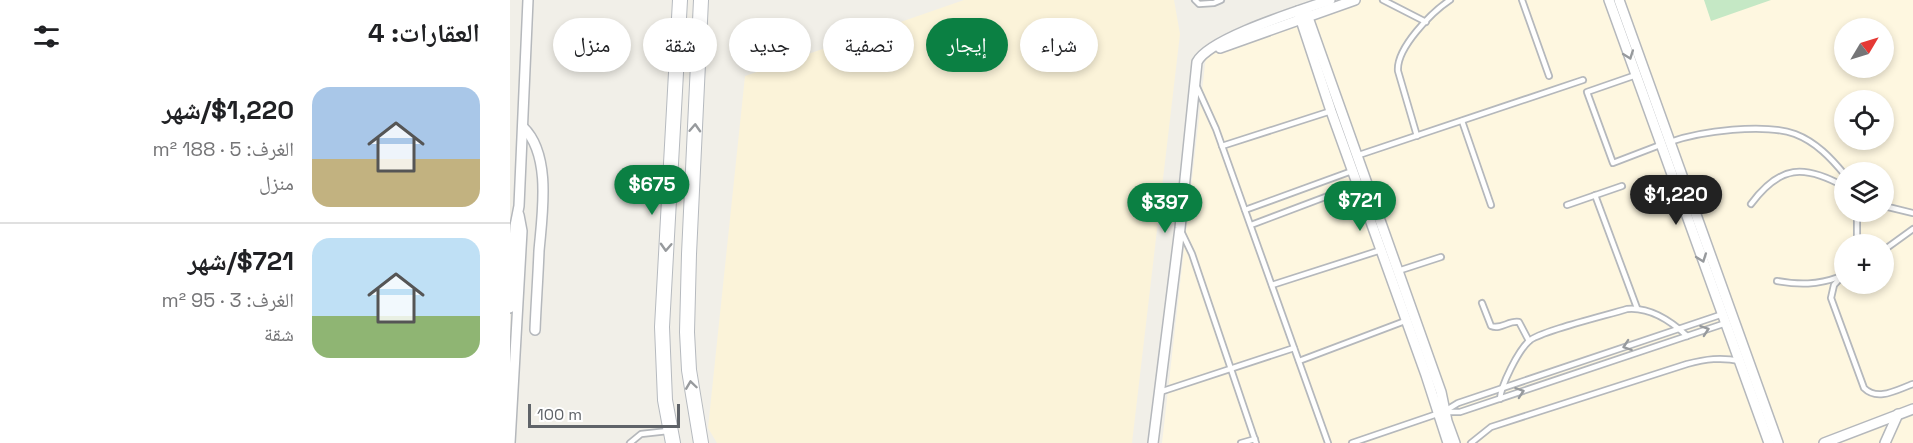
<!DOCTYPE html>
<html lang="ar">
<head>
<meta charset="utf-8">
<style>
	:root { --surface:#fff; --page:#f2f2f2; --text:#202124; --muted:#757577; --line:#e0e0e0; --accent:#0b8043 }
	body { margin:0; font-family:"Space Grotesk","Noto Naskh Arabic",sans-serif; background:var(--page); color:var(--text); direction:rtl; height:100vh; display:flex; flex-direction:column; font-size:22px; white-space:nowrap }
	* { box-sizing:border-box; margin:0 }
	p { font-size:20px; color:var(--muted) }
	.icon { flex:none; width:33px; height:33px; fill:none; stroke:currentColor; stroke-width:2; stroke-linecap:round; stroke-linejoin:round }
	.map { position:relative; flex:1; overflow:hidden; direction:ltr }
	.panel { display:flex; flex-direction:column; background:var(--surface); width:510px }
	.panel>* { flex:none }
	.banner { position:absolute; left:18px; top:18px; width:570px; height:54px; direction:rtl; display:flex; gap:12px }
	.needle { width:39px; rotate:52deg }
	.buttons { position:absolute; left:1324px; top:18px; display:grid; gap:12px }
	.buttons a { display:grid; place-items:center; width:60px; height:60px; border-radius:50%; background:var(--surface); box-shadow:0 3px 9px #0003; font-size:30px }
	.scale { position:absolute; left:18px; bottom:15px; width:152px; box-sizing:border-box; padding-left:6px; border:3px solid #5f6368; border-top:0; font-size:16px; line-height:21px; white-space:nowrap; color:#5f6368; -webkit-text-stroke:4px #fff; paint-order:stroke }
	.price { position:absolute; translate:-50% -51px; padding:0 14px; border-radius:21px; background:var(--accent); color:#fff; font-size:20px; line-height:39px; filter:drop-shadow(0 2px 3px #0008) }
	.price::after { content:''; position:absolute; left:50%; top:36px; width:18px; height:14px; margin-left:-9px; background:inherit; clip-path:polygon(0 0,100% 0,50% 100%) }
	.price.current { background:#222; color:#fff }
	ul { padding:0; list-style:none }
	li { display:flex; align-items:center; gap:18px; height:150px; padding:0 30px }
	li+li { border-top:2px solid var(--line) }
	li span { display:grid; place-items:center; flex:none; width:168px; height:120px; border-radius:18px; color:#555 }
	li>.icon { margin-inline-start:auto }
	span .icon { width:72px; height:72px; fill:#fffc; stroke-width:1 }
	li b { font-size:26px }
	h2 { display:flex; justify-content:space-between; align-items:center; height:72px; padding:0 30px; font-size:26px }
	.tag { padding:0 21px; border-radius:27px; background:var(--surface); box-shadow:0 3px 9px #0003; font-size:21px; line-height:54px }
	.tag.current { background:var(--accent); color:#fff }
	main { display:flex; flex:1; min-height:0 }
	.map>svg:first-child { display:block }
</style>
</head>
<body>
<main>
<div class="map">
<svg width="1403" height="443" viewBox="0 0 1403 443">
	<rect width="100%" height="100%" fill="#f1efe8"/>
	<path fill="#fef7e0" fill-rule="evenodd" d="M 829,0 L 1403,0 L 1403,443 L 652,443 L 697,47 ZM 1335,28 L 1374,28 L 1374,68 L 1335,68 ZM 1335,100 L 1374,100 L 1374,140 L 1335,140 ZM 1335,172 L 1374,172 L 1374,212 L 1335,212 ZM 1335,244 L 1374,244 L 1374,284 L 1335,284 Z"/>
	<path fill="#c5e8c5" d="M 1194,0 L 1261,0 L 1201,21 Z"/>
	<path fill="#fbf3d9" d="M 454,0 L 664,0 L 670,34 L 622,443 L 207,443 L 198,428 L 235,76 Z"/>
	<g fill="none" stroke-linecap="round" stroke-linejoin="round">
		<defs>
			<g id="lane">
				<path d="M 685,0 L 689,4 L 704,3 L 711,0"/>
				<path d="M 873,0 L 916,22"/>
				<path d="M 1012,0 L 1039,76"/>
				<path d="M 1126,75 L 1077,92 L 1103,163 L 1150,145"/>
				<path d="M 687,87 L 706,129 L 818,443"/>
				<path d="M 952,121 L 981,205"/>
				<path d="M 907,136 L 888,71 C 886,48 922,12 940,0"/>
				<path d="M 1160,142 C 1191,131 1254,123 1285,134 C 1306,142 1321,158 1335,175"/>
				<path d="M 712,146 L 821,111"/>
				<path d="M 846,156 L 1073,80"/>
				<path d="M 1085,195 L 1127,308"/>
				<path d="M 1241,204 C 1270,165 1294,164 1335,187"/>
				<path d="M 1057,205 L 1112,186"/>
				<path d="M 1374,206 L 1403,213"/>
				<path d="M 735,210 L 842,171"/>
				<path d="M 1347,212 L 1347,244"/>
				<path d="M 741,225 L 847,185"/>
				<path d="M 671,231 L 682,254 L 746,443"/>
				<path d="M 1374,250 L 1403,229"/>
				<path d="M 888,271 L 931,257"/>
				<path d="M 1335,273 L 1324,285 L 1321,298 L 1354,388 C 1368,402 1388,389 1403,384"/>
				<path d="M 1267,281 C 1289,285 1307,285 1329,277"/>
				<path d="M 762,285 L 871,250"/>
				<path d="M 972,303 L 981,326 C 991,330 999,320 1009,322 L 1019,341"/>
				<path d="M 789,361 L 895,321"/>
				<path d="M 650,392 L 784,348"/>
				<path d="M 990,399 C 991,385 1008,351 1019,341 C 1030,331 1098,315 1117,309 C 1139,307 1161,321 1177,336"/>
				<path d="M 935,411 L 948,403 L 1213,314"/>
				<path d="M 934,412 L 950,412 L 1216,323"/>
				<path d="M 120,443 L 131,434 L 158,431"/>
				<path d="M 731,443 L 745,439"/>
				<path d="M 842,443 L 927,414"/>
				<path d="M 961,443 L 981,427 L 1177,364 C 1196,359 1211,357 1230,361"/>
			</g>
			<g id="street">
				<path d="M 1099,0 L 1259,443"/>
				<path d="M 1109,0 L 1268,443"/>
				<path d="M 795,9 L 931,392 L 937,421 L 945,443"/>
				<path d="M 788,11 L 821,111 L 916,375 L 938,443"/>
				<path d="M 710,48 L 845,0"/>
				<path d="M 13,127 C 42,155 32,215 29,251 C 28,278 26,304 25,330"/>
				<path d="M 0,308 L 5,226 L 9,206 L 18,0"/>
				<path d="M 0,443 L 12,231 L 9,215"/>
				<path d="M 643,443 L 670,228 L 687,62 C 699,38 792,10 820,0"/>
				<path d="M 1314,443 L 1403,409"/>
				<path d="M 1375,443 L 1388,414"/>
			</g>
			<g id="secondary">
				<path d="M 191,0 L 179,254 L 177,332 L 179,370 L 191,443"/>
				<path d="M 163,443 L 155,400 L 152,327 L 170,0"/>
			</g>
		</defs>
		<use href="#lane" stroke="#b5b8bc" stroke-width="8"/>
		<use href="#street" stroke="#b5b8bc" stroke-width="12"/>
		<use href="#secondary" stroke="#b6babf" stroke-width="16"/>
		<use href="#lane" stroke="#fff" stroke-width="4.5"/>
		<use href="#street" stroke="#fff" stroke-width="9"/>
		<use href="#secondary" stroke="#fff" stroke-width="14"/>
	</g>
	<defs><path id="oneway-chevron" d="M-2-3.5L2.5 0L-2 3.5" fill="none" stroke-width="1.6" stroke-linecap="round" stroke-linejoin="round" transform="scale(1.5)"/></defs>
	<g stroke="#979a9d">
		<use href="#oneway-chevron" transform="translate(1119 55) rotate(70)"/>
		<use href="#oneway-chevron" transform="translate(185 128) rotate(-87)"/>
		<use href="#oneway-chevron" transform="translate(156 247) rotate(93)"/>
		<use href="#oneway-chevron" transform="translate(1192 258) rotate(70)"/>
		<use href="#oneway-chevron" transform="translate(1195 330) rotate(-19)"/>
		<use href="#oneway-chevron" transform="translate(1117 346) rotate(161)"/>
		<use href="#oneway-chevron" transform="translate(181 385) rotate(-98)"/>
		<use href="#oneway-chevron" transform="translate(1010 392) rotate(-19)"/>
	</g>
</svg>
<div class="buttons">
<a><svg class="needle" viewBox="-14 -14 28 28"><path d="M0-13l5 13h-10z" fill="#e53935"/><path d="M0 13l5-13h-10z" fill="#757577"/></svg></a>
<a><svg class="icon" aria-label="locate" viewBox="0 0 24 24"><circle cx="12" cy="12" r="6"/><path d="M12 2v4M12 18v4M2 12h4M18 12h4"/></svg></a>
<a><svg class="icon" aria-label="layers" viewBox="0 0 24 24"><path d="M12 4l9 5-9 5-9-5zM3 14l9 5 9-5"/></svg></a>
<a>+</a>
</div>
<div class="scale">100 m</div>
<b class="price" style="left:142px;top:216px">$675</b>
<b class="price current" style="left:1166px;top:226px">$1,220</b>
<b class="price" style="left:850px;top:232px">$721</b>
<b class="price" style="left:655px;top:234px">$397</b>
<div class="banner">
<a class="tag">شراء</a>
<a class="tag current">إيجار</a>
<a class="tag">تصفية</a>
<a class="tag">جديد</a>
<a class="tag">شقة</a>
<a class="tag">منزل</a>
</div>
</div>
<section class="panel">
<h2>العقارات: 4<svg class="icon" aria-label="filters" viewBox="0 0 24 24"><path d="M4 7h16M4 17h16"/><circle cx="9" cy="7" r="2"/><circle cx="15" cy="17" r="2"/></svg></h2>
<ul>
<li><span style="background:linear-gradient(#a9c7e8 60%,#c2b280 0)"><svg class="icon" aria-label="home" viewBox="0 0 24 24"><path d="M3 11l9-7 9 7M6 9v11h12V9"/></svg></span><div><b>$1,220/شهر</b><p>الغرف: 5 · 188 m²</p><p>منزل</p></div></li>
<li><span style="background:linear-gradient(#bfe0f5 65%,#8fb573 0)"><svg class="icon" aria-label="home" viewBox="0 0 24 24"><path d="M3 11l9-7 9 7M6 9v11h12V9"/></svg></span><div><b>$721/شهر</b><p>الغرف: 3 · 95 m²</p><p>شقة</p></div></li>
</ul>
</section>
</main>
</body>
</html>
